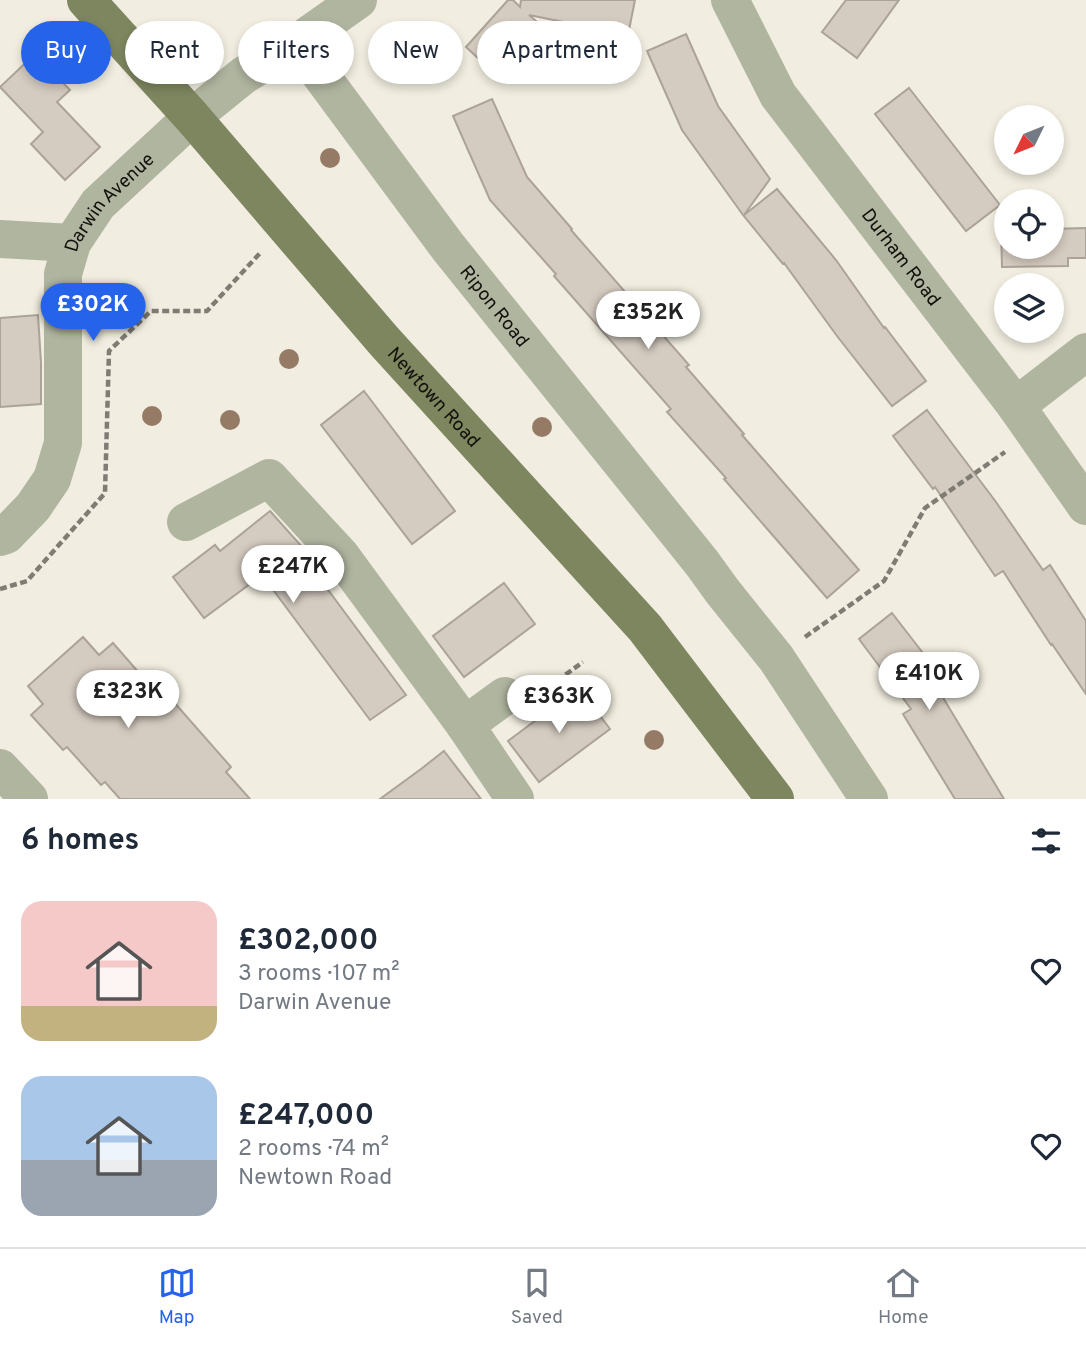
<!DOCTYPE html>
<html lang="en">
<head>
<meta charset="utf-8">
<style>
	:root { --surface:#fff; --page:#f6f6f7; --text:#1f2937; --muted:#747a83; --line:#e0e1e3; --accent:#2563eb }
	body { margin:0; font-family:Overpass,sans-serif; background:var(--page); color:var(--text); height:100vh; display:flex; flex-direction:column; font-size:26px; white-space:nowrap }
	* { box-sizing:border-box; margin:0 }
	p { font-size:23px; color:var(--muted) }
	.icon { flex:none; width:38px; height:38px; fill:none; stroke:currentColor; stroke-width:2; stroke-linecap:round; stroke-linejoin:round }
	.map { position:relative; height:799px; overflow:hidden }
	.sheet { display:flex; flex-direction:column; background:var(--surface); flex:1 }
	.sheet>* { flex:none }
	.top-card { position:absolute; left:21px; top:21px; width:700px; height:63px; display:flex; gap:14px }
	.needle { width:46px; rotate:227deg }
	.controls { position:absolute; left:994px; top:105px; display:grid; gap:14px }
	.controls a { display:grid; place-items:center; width:70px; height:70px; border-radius:50%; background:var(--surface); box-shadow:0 4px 10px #0003; font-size:35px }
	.price { position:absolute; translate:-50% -60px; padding:0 16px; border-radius:24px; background:#fff; color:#222; font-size:23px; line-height:46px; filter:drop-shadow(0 2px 4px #0008) }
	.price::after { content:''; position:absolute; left:50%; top:42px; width:21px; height:16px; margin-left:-10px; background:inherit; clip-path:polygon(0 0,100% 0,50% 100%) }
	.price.on { background:var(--accent); color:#fff }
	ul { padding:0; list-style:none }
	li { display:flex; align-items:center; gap:21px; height:175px; padding:0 21px }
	li span { display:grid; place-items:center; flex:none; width:196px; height:140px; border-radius:21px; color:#555 }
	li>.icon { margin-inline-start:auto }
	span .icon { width:84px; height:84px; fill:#fffc; stroke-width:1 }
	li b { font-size:30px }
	h2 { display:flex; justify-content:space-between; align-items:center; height:84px; padding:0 21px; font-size:30px }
	.tag { padding:0 24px; border-radius:32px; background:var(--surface); box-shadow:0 4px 10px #0003; font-size:24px; line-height:63px }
	.tag.on { background:var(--accent); color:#fff }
	.dock { display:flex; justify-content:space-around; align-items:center; height:98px; border-top:2px solid var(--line); background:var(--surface); font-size:19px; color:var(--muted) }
	.dock a { display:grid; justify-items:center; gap:4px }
	.dock .on { color:var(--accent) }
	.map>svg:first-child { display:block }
</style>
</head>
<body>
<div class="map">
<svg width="1086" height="799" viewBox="0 0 1086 799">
	<rect width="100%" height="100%" fill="#f1ede0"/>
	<g fill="#d5ccc1" stroke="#aba298" stroke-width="2">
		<path d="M 508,0 L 513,0 L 520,7 L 521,0 L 635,0 L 628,35 L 529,15 L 542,26 L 497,76 L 466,47 Z"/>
		<path d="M 846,0 L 899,0 L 857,58 L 822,32 Z"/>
		<path d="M 686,34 L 718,106 L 770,179 L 744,215 L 777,189 L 836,260 L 884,328 L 885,327 L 926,381 L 892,406 L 837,336 L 784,263 L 783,264 L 743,215 L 682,130 L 647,51 Z"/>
		<path d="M 35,54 L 70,90 L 57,102 L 100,147 L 65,180 L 31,144 L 43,132 L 0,87 Z"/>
		<path d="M 909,88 L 1000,205 L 966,231 L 875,114 Z"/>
		<path d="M 492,99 L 527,177 L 572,229 L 571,230 L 689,365 L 686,367 L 744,434 L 742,435 L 859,570 L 827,598 L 724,479 L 726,478 L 667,412 L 671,409 L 554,276 L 556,274 L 490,200 L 453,116 Z"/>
		<path d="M 1086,228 L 1086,258 L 1068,258 L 1068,266 L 1002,267 L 1001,229 L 1006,229 L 1006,247 L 1052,247 L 1052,229 Z"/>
		<path d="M 38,315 L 41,363 L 41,404 L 0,407 L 0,318 Z"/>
		<path d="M 364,391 L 455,511 L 412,544 L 321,425 Z"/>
		<path d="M 927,410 L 996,502 L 1043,570 L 1050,565 L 1086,621 L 1086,694 L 1052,644 L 1051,645 L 1003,571 L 995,576 L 935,487 L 933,489 L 893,436 Z"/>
		<path d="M 270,511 L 304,549 L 300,552 L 406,695 L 370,720 L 262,575 L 204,618 L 173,577 L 215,545 L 220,551 Z"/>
		<path d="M 504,583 L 535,624 L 464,677 L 433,636 Z"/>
		<path d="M 892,613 L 933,666 L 927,671 L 1004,799 L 955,799 L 920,742 L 903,714 L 911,709 L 859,639 Z"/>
		<path d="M 83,637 L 99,655 L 113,643 L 160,697 L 165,692 L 231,767 L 226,772 L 250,799 L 120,799 L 105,782 L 101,785 L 67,747 L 63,750 L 31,715 L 43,704 L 28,686 Z"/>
		<path d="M 579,688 L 610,729 L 539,782 L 508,741 Z"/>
		<path d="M 444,751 L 481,799 L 380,799 L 421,769 Z"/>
	</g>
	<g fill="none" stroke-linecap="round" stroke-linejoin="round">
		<g stroke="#7f7c73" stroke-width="4.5" stroke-dasharray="7 3.5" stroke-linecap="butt">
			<path d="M 0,589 L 27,581 L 105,493 L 109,351 L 151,311 L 207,311 L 261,252"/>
			<path d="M 805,637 L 884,581 L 925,508 L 1005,452"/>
			<path d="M 540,693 L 583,662"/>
		</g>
		<g stroke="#b0b5a0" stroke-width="38">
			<path id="s1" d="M 730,0 L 778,95 L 1016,406 L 1086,506"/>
			<path id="s2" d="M 297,43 L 448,247 L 702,563 L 723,592 L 776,658 L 869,799"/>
			<path d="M 0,239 L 72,243"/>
			<path d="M 1016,406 L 1086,352"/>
			<path d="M 186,522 L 269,478 L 341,556 L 465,725 L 515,799"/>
			<path id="s3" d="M 0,537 L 6,535 L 33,507 L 52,479 L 63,443 L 63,274 L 72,243 L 98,204 L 192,117 L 244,75 L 297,43 L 358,0"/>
			<path d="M 465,725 L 505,696"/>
			<path d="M 0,768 L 29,799"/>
		</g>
		<path stroke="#7d865f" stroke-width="38" id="s4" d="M 86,0 L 192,117 L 384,341 L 645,628 L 775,799"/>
	</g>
	<g fill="#957a66">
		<circle cx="330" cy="158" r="10"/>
		<circle cx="289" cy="359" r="10"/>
		<circle cx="152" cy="416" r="10"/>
		<circle cx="230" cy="420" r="10"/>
		<circle cx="542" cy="427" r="10"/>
		<circle cx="654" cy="740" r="10"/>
	</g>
	<g text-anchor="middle" stroke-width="5" stroke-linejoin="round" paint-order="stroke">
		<g font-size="19" fill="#12110c" stroke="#f1ede0">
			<text dy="7" stroke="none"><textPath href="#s3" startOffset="373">Darwin Avenue</textPath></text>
			<text dy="7" stroke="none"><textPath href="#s1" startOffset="310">Durham Road</textPath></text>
			<text dy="7" stroke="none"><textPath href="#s2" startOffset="329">Ripon Road</textPath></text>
			<text dy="7" stroke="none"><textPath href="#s4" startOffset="528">Newtown Road</textPath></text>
		</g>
	</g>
</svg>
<div class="controls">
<a><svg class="needle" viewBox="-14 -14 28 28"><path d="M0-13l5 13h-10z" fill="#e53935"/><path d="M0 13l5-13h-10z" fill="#747a83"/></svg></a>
<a><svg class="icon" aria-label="locate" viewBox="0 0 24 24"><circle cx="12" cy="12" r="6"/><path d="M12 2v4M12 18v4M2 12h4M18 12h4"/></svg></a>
<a><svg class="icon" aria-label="layers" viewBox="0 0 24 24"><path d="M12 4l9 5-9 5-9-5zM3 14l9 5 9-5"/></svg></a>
</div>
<b class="price on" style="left:93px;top:343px">£302K</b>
<b class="price" style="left:648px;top:351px">£352K</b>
<b class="price" style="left:293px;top:605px">£247K</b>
<b class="price" style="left:929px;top:712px">£410K</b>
<b class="price" style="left:128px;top:730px">£323K</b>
<b class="price" style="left:559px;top:735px">£363K</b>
<div class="top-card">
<a class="tag on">Buy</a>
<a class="tag">Rent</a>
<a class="tag">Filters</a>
<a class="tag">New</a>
<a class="tag">Apartment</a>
</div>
</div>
<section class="sheet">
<h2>6 homes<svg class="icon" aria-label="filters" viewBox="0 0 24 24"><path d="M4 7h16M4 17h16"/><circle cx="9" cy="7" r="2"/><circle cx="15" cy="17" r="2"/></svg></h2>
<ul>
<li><span style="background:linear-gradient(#f6c9c9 75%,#c2b280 0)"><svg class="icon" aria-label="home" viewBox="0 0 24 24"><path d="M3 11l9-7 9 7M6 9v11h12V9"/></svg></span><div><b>£302,000</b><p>3 rooms · 107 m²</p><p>Darwin Avenue</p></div><svg class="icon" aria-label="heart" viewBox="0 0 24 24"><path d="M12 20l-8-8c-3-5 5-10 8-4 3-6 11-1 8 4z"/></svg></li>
<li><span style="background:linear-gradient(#a9c7e8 60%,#9aa5b1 0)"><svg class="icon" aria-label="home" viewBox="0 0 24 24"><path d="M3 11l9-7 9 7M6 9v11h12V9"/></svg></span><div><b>£247,000</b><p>2 rooms · 74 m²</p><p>Newtown Road</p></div><svg class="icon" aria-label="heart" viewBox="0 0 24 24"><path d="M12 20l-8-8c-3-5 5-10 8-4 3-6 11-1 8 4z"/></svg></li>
</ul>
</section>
<nav class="dock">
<a class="on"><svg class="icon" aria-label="map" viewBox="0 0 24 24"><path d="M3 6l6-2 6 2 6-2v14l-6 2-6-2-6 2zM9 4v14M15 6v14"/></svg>Map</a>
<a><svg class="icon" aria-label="saved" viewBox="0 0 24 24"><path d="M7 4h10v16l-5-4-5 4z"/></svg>Saved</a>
<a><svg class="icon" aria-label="home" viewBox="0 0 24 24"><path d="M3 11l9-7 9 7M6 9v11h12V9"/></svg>Home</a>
</nav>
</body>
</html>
